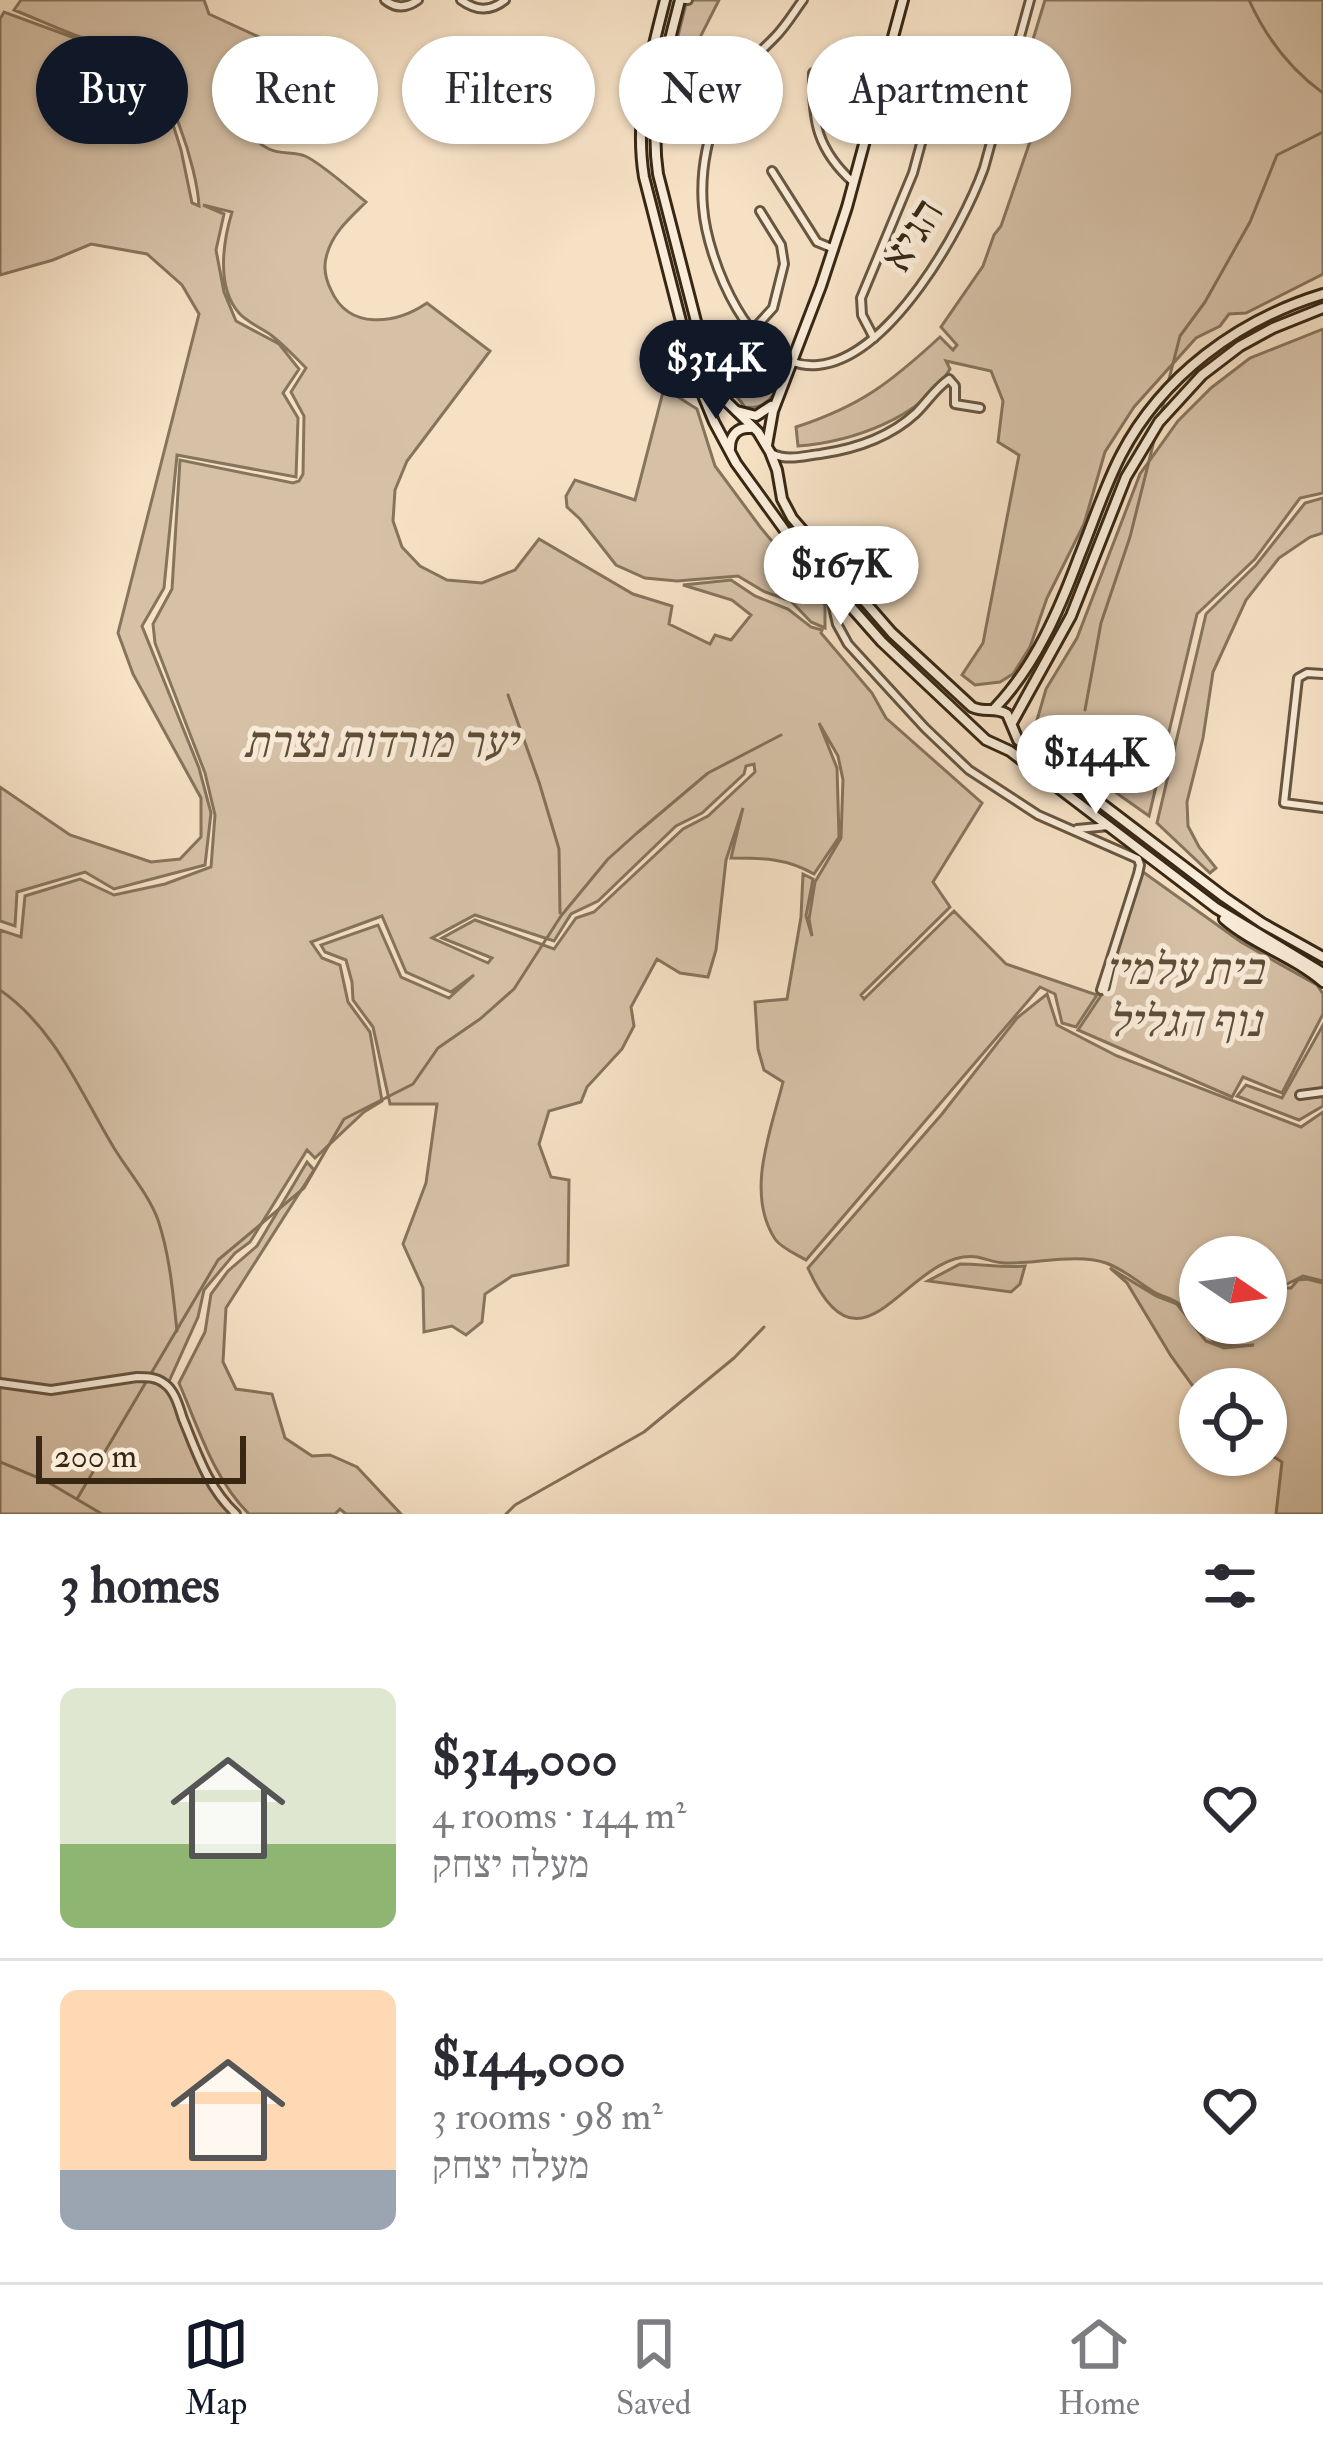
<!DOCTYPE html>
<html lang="en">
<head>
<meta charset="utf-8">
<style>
	:root { --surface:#fff; --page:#f2f2f3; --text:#2b2b33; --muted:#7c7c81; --line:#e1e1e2; --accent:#111827 }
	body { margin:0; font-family:"IM FELL Double Pica","Frank Ruhl Libre",serif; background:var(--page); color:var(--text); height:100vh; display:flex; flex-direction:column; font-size:45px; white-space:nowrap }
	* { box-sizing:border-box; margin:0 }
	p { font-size:39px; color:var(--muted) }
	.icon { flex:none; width:66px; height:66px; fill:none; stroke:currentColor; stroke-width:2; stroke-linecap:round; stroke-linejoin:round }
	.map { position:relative; height:1514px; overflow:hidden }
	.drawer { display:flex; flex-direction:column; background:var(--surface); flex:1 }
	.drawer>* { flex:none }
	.hud { position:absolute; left:36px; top:36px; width:1251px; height:108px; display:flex; gap:24px }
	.needle { width:78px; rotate:103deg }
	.tools { position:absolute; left:1179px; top:1236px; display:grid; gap:24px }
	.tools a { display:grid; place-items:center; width:108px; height:108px; border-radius:50%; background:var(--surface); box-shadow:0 3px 9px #0004; font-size:60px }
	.scale { position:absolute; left:36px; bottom:30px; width:210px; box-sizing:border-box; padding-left:12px; border:6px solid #372713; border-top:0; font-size:33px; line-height:42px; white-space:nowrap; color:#372713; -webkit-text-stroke:9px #f9ecd9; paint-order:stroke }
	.price { position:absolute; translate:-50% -102px; padding:0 27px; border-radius:42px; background:#fff; color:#222; font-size:39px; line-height:78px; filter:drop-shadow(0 3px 6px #0008) }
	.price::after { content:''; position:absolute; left:50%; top:72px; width:36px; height:27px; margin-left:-18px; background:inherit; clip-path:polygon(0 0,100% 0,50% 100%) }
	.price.active { background:var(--accent); color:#fff }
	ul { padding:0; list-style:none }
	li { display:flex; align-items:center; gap:36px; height:300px; padding:0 60px }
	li+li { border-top:3px solid var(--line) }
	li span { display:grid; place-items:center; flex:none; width:336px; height:240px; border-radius:18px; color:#555 }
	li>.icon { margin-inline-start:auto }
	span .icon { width:144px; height:144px; fill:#fffc; stroke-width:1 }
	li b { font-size:51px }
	h2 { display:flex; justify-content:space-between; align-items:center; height:144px; padding:0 60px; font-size:51px }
	.tag { padding:0 42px; border-radius:54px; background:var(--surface); box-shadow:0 3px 9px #0004; font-size:42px; line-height:108px }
	.tag.active { background:var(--accent); color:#fff }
	.dock { display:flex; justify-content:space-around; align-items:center; height:168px; border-top:3px solid var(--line); background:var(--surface); font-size:33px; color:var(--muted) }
	.dock a { display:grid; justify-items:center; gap:6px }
	.dock .active { color:var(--accent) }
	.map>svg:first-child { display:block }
</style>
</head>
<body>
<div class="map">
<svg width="1323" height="1514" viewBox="0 0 1323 1514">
	<rect width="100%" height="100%" fill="#f6e1c5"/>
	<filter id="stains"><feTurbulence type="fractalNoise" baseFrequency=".00167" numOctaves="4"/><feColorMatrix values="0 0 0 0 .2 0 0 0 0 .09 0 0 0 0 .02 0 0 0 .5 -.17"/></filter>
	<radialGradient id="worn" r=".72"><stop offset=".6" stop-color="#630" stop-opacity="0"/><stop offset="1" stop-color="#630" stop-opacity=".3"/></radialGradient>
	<g fill="#d6c1a7" stroke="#86745d" stroke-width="3" fill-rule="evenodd">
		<path d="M 21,0 L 204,0 L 209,14 L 270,42 C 250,75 220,124 269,149 C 281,155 294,151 305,156 C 321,163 351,190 366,202 C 351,217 333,232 327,254 C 323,266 325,278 331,290 C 349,331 396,324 427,303 L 490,351 L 407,461 L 395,490 L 393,521 L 402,547 L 420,566 L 447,580 L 482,583 L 515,570 L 539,539 L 633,594 L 672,606 L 669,624 L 710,644 L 715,635 L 731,640 L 751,615 L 732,600 L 683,585 L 731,580 L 755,596 L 788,609 L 811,627 L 822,630 L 821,633 L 872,693 L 886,718 L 982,803 L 933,882 L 950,907 L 861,995 L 864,999 L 954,911 L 1006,964 L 1097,995 L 1076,1027 L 1062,1023 L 1055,994 L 1040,987 L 806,1260 C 796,1254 781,1248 775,1239 C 745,1193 771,1130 783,1082 L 764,1070 L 758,1049 L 755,1002 L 787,999 L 801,917 L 803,874 L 813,879 L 806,916 L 812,936 L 809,919 L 815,882 L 841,838 L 843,780 L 838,756 L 819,723 L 837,768 L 839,837 L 814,874 C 786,858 762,858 731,858 L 743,808 L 726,860 L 716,950 L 708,977 L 680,973 L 657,959 L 631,1007 L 634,1026 L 622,1049 L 587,1087 L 581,1102 L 549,1111 L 539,1144 L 551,1177 L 569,1180 L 568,1265 L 512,1276 L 485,1294 L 482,1322 L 466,1335 L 452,1326 L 424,1332 L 423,1288 L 403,1244 L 426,1183 L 437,1104 L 390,1104 L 373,1027 L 353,1000 L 352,982 L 346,960 L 325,952 L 321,945 L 378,925 L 401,977 L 449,998 L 474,975 L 451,992 L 406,972 L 382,916 L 311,942 L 322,958 L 340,965 L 348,1002 L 370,1032 L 382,1101 L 364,1112 L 315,1158 L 307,1150 L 250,1242 L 235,1253 L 204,1290 L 198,1317 L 167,1386 L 182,1404 L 196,1453 L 233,1514 L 0,1514 L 0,930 L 21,937 L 25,896 L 80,879 L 114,895 L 165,884 L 211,867 L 215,815 L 205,773 L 155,643 L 153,624 L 172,589 L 180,460 L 293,483 L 299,481 L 303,474 L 304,416 L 291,392 L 306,368 C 294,356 284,345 271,335 C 261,328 247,322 239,313 C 216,287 223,242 232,212 L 203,205 L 224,214 L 216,250 L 224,292 L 236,321 L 279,344 L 299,369 L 283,393 L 298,418 L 296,477 L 177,455 L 164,588 L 142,626 L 199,768 L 211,813 L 205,865 L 114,889 L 85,872 L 17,892 L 15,926 L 0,921 L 0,787 L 70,835 L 151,862 L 180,859 L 201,837 L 201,798 L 133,674 L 118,633 L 199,314 L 182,285 L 147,254 L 91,244 L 53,260 L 0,275 L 0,19 L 4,12 L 113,52 L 135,58 L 165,99 L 181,150 L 192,203 L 199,206 C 197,167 169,79 136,55 C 122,45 99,43 83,38 C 60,30 37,19 14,10 ZM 754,764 L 755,772 L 708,816 L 683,829 L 594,912 L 576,918 L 554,949 L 475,920 L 442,938 L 492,958 L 488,963 L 432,938 L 475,915 L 554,941 L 571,914 L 598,901 L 676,826 L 702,813 L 744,774 L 746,766 Z"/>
		<path d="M 687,0 L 719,0 L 685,67 L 670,111 L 665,117 L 670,68 Z"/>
		<path d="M 1045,0 L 1323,0 L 1323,274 L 1246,313 L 1229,314 L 1220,326 L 1196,338 L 1134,407 L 1105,452 L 1084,524 L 1047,598 L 1030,647 L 1013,674 L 1000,682 L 975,685 L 962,675 L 983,643 L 1019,455 L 998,442 L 1003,401 L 991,371 L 946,361 L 950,369 C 922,418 851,442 798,446 L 796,427 C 861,406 891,382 940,337 L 953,350 L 957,345 L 941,327 L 983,266 L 994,235 L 1001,226 L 1035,127 L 1009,118 Z"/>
		<path d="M 1323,329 L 1323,493 L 1300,498 L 1255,559 L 1197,614 L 1149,816 L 1033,734 L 1046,689 L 1077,638 L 1140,474 L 1178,421 L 1211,388 L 1250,358 Z"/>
		<path d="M 767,357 L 781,365 C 783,387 770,410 745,407 L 730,388 Z"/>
		<path d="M 664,388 L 697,409 L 715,466 L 761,528 L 825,605 L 825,628 L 811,622 L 791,601 L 765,592 L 738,576 L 677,581 L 645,578 L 616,565 L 580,519 L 567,507 L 566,496 L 575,480 L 635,500 Z"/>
		<path d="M 1323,498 L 1323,533 L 1310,537 L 1279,558 L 1246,600 L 1213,672 L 1203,738 L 1187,802 L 1188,826 L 1199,847 L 1216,868 L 1210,873 L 1157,823 L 1206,614 L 1256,565 L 1305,503 Z"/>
		<path d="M 1143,872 L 1241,942 L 1317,985 L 1323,994 L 1323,1014 L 1282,1093 L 1243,1077 L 1232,1097 L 1078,1030 L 1104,991 Z"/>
		<path d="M 1047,994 L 1057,1025 L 1117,1056 L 1301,1127 L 1323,1112 L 1323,1281 L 1303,1276 L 1279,1288 L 1291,1288 L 1298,1280 L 1307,1279 L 1323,1283 L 1323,1514 L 1276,1514 L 1282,1462 L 1266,1452 L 1266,1389 L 1200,1389 L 1200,1396 L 1171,1356 L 1127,1283 L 1110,1268 L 1156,1296 L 1177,1304 L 1206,1341 L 1224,1348 L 1254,1345 C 1243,1345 1230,1348 1218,1343 C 1201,1336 1194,1314 1179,1304 C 1172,1298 1162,1297 1154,1292 C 1138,1282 1125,1270 1106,1263 C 1077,1253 1035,1264 1005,1263 C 995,1263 987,1259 977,1257 C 907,1248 863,1392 808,1268 L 942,1114 L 1017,1018 ZM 1200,1257 L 1266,1257 L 1266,1323 L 1200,1323 Z"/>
		<path d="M 1323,1025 L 1323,1106 L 1299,1120 L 1237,1096 L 1246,1085 L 1282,1098 Z"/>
		<path d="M 307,1162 L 314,1170 L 226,1308 L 223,1362 L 236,1389 L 272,1394 L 285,1438 L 312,1456 L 330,1455 L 357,1467 L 401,1514 L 346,1514 L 340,1509 L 335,1514 L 249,1514 C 214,1480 198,1427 179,1383 L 205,1332 L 211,1294 L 228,1271 L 257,1246 Z"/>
		<path d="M 960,1264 C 982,1264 1002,1268 1025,1266 L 1020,1284 L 1011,1292 L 928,1281 Z"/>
	</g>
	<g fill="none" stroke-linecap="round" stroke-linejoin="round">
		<g stroke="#837159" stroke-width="3">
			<path d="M 1249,0 C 1266,38 1290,69 1323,93"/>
			<path d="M 1168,383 L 1180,336 L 1205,302 L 1250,222 L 1277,155 L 1323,132"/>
			<path d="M 1160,418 L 1165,398"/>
			<path d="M 508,695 L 539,782 L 559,849 L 560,913"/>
			<path d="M 1085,710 L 1101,623 L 1130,537 L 1156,433"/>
			<path d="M 0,990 C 56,1029 80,1092 114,1148 C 128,1171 149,1195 158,1220 C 170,1256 173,1294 177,1331"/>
			<path d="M 0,1462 L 46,1481 L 102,1514"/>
			<path d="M 77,1499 L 218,1260 L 304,1188 L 344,1119 L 413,1084 L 438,1048 L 480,1019 L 514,989 L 561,916 L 608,859 L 637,833 L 708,773 L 781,735"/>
			<path d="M 506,1514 L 515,1505 L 644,1432 L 734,1358 L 764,1327"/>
		</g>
		<defs>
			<g id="street">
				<path d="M 385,0 C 396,9 407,8 418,0"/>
				<path d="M 461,0 C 476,11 490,12 505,0"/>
				<path d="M 685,0 L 688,0"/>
				<path d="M 803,0 C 794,12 786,26 775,37 C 750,63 734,72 719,108 C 707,139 700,173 703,207 C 707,260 751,372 818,365 C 890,358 962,229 984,168 L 1030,0"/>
				<path d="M 813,73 C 812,121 817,150 854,183"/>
				<path d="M 772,171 L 817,242 L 834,249"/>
				<path d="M 752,331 L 773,308 L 784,264 L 781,245 L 760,211"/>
				<path d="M 874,338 L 862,315 L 861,298 L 913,173 L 929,114 L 941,102 L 948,77"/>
				<path d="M 773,454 C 788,461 803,456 820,454 C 855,449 889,438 916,413 C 927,402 936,388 949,379 L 955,386 L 955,404 L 980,408"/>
				<path d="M 828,586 L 837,624 L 848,644 L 925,728 L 969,770 L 1038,815 L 1138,859 L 1140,865 L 1138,874 L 1101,990"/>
				<path d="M 1323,674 L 1307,673 L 1298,678 L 1284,803 L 1323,808"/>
				<path d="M 1077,829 L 1109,826"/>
				<path d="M 1300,1095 L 1323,1092"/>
				<path d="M 0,1383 L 51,1390 L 137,1377 C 147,1377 157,1377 165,1384 C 175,1391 179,1407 183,1419 C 197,1453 208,1488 236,1514"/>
			</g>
			<g id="secondary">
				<path d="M 665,0 C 650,59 634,115 644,177 L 695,376 L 714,422 L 736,463 L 791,539 L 882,642 L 986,740 L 1010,751 L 1216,908 L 1323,973"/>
				<path d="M 680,0 C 665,58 649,113 658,174 L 708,368 L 724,399 L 758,432 L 770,452 L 777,470 L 782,499 L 792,518 L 892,633 L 972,707 C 984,713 996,707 1007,714 L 1018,740 L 1224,897 L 1262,923 L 1323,957"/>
				<path d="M 737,411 L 756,416 L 771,406"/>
				<path d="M 767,445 L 773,411 L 821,286 L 847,207 L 903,0"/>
				<path d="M 730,448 C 730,436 737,427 750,428"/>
				<path d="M 995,708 C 1035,666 1059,611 1079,557 C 1093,523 1104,488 1121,455 C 1162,376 1238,320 1323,294"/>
				<path d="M 1013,721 L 1071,616 L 1126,477 L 1159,422 L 1202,375 L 1240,346 L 1273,328 L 1323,308"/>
				<path d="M 1224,919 C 1254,945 1293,956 1323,982"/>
			</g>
		</defs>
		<use href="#street" stroke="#675640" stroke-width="12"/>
		<use href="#secondary" stroke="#372713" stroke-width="14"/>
		<use href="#street" stroke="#f9ecd9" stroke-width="6"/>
		<use href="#secondary" stroke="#f9ecd9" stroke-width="8"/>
	</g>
	<g text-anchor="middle" stroke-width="10" stroke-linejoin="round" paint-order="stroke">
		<g font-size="45" fill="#372713" stroke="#f9ecd9">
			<text transform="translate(911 234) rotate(-58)" y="16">הגיא</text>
		</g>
		<g font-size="45" font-style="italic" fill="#5f4e38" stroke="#f9ecd9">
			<text x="380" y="757">יער מורדות נצרת</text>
			<text x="1184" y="984">בית עלמין<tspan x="1184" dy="52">נוף הגליל</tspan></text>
		</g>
	</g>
	<rect width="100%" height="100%" filter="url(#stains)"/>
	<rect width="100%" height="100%" fill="url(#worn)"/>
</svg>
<div class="tools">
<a><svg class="needle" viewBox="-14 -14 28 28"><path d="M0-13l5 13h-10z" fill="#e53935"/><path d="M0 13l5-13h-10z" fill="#7c7c81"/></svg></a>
<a><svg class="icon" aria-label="locate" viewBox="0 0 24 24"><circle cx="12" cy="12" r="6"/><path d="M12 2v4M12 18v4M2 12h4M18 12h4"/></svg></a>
</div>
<div class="scale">200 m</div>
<b class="price active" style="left:716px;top:422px">$314K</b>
<b class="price" style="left:841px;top:628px">$167K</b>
<b class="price" style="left:1096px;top:817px">$144K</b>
<div class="hud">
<a class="tag active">Buy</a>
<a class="tag">Rent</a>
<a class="tag">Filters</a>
<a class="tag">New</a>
<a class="tag">Apartment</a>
</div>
</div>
<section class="drawer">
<h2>3 homes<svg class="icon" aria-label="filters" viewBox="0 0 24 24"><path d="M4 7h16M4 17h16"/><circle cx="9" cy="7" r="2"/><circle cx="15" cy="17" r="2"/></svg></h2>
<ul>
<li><span style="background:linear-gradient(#dfe7d0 65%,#8fb573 0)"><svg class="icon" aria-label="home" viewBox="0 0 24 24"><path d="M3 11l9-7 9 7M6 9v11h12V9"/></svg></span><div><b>$314,000</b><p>4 rooms · 144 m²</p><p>מעלה יצחק</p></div><svg class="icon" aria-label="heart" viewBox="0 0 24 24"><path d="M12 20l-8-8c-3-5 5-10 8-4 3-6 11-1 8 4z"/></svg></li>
<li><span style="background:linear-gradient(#ffd9b3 75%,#9aa5b1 0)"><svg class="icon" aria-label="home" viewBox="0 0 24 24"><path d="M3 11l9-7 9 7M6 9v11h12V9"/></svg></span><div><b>$144,000</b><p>3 rooms · 98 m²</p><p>מעלה יצחק</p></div><svg class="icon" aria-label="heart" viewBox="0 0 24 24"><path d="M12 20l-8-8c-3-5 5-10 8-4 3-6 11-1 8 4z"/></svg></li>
</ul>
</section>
<nav class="dock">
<a class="active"><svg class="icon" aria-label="map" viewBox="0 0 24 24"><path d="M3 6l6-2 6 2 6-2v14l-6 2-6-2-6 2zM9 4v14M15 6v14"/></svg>Map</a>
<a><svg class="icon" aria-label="saved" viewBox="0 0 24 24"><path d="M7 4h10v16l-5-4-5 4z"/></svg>Saved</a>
<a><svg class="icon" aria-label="home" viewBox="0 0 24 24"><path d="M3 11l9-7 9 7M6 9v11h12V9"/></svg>Home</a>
</nav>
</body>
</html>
